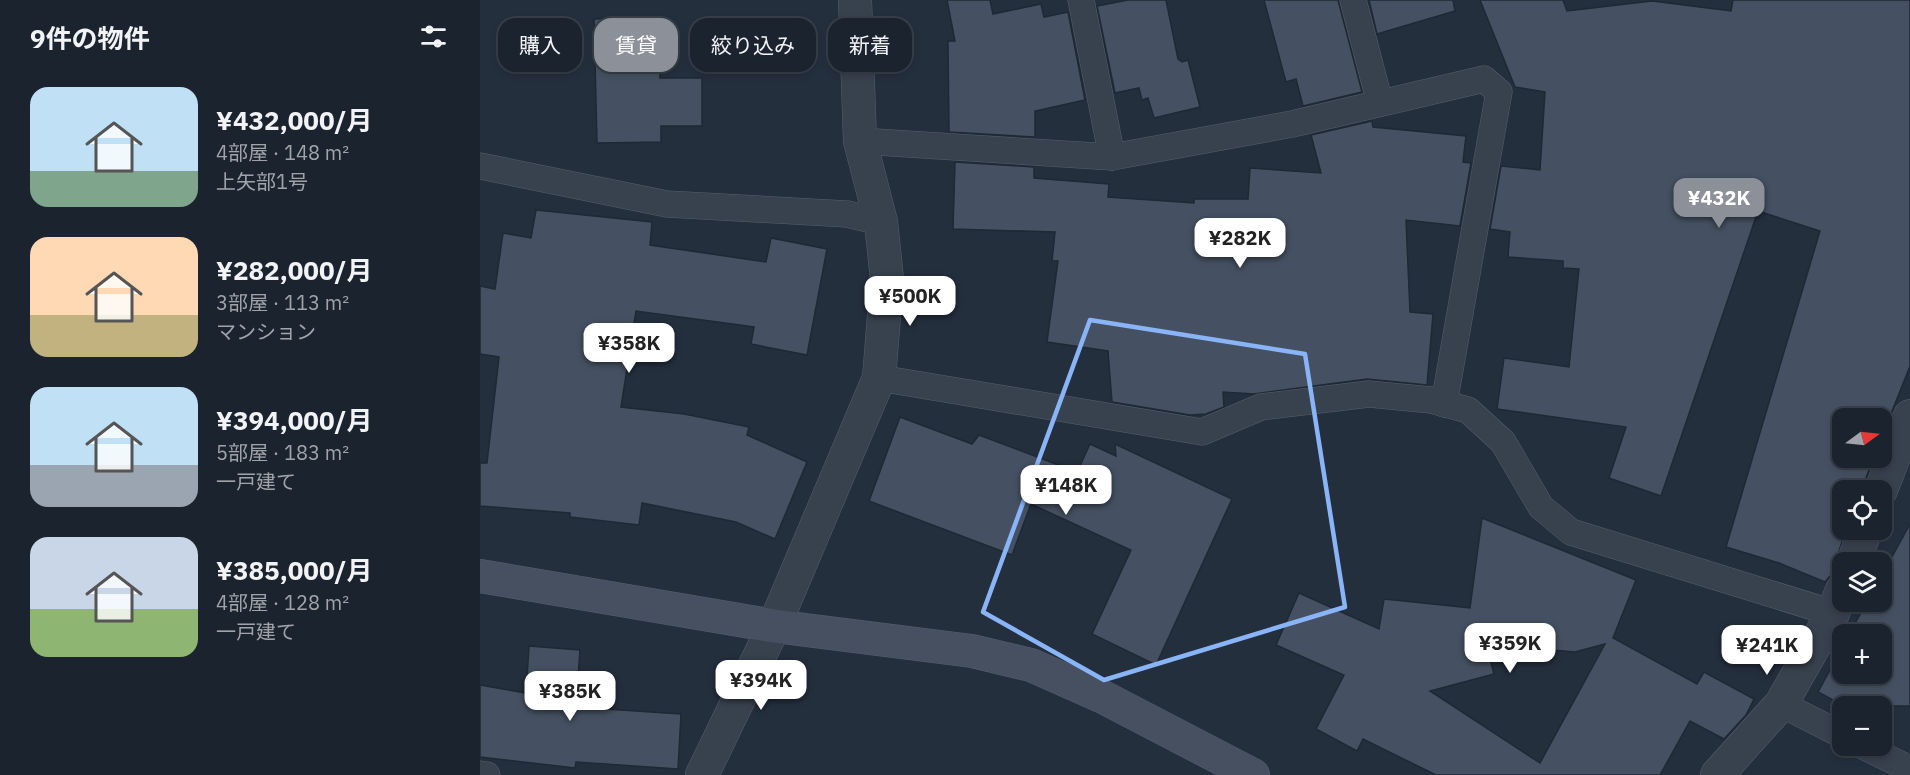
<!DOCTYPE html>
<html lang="ja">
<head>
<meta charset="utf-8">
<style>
	:root { --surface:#1b232e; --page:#242b36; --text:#f1f3f6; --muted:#a0a4aa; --line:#39404a; --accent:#8c9099 }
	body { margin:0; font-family:"IBM Plex Sans","Noto Sans JP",sans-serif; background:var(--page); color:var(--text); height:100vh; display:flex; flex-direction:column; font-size:22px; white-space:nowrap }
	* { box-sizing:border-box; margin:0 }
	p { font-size:20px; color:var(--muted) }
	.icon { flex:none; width:33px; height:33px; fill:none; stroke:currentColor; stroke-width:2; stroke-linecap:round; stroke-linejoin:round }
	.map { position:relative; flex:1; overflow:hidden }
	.sheet { display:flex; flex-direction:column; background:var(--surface); width:480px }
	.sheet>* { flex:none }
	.guide { position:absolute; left:18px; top:18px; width:570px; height:54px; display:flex; gap:12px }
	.needle { width:39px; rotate:75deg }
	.tools { position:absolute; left:1352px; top:408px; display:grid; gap:12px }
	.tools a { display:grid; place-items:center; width:60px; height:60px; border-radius:12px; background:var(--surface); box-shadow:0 3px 9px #0003,0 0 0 2px var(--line); font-size:30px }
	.price { position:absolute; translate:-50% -51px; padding:0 14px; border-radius:12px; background:#fff; color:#222; font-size:20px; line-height:39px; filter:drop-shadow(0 2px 3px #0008) }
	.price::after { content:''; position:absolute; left:50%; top:36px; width:18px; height:14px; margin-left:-9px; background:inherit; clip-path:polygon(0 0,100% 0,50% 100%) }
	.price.selected { background:var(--accent); color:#fff }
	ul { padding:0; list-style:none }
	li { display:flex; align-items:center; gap:18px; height:150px; padding:0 30px }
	li span { display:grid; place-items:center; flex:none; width:168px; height:120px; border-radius:18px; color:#555 }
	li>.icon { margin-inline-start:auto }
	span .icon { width:72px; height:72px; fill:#fffc; stroke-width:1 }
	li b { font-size:26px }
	h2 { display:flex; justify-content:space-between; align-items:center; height:72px; padding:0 30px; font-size:26px }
	.chip { padding:0 21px; border-radius:18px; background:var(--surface); box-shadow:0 3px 9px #0003,0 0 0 2px var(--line); font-size:21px; line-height:54px }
	.chip.selected { background:var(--accent); color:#fff }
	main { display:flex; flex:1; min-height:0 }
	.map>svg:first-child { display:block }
</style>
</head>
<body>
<main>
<section class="sheet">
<h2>9件の物件<svg class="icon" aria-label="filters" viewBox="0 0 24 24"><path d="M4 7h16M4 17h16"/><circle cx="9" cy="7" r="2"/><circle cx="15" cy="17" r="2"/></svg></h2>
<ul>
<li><span style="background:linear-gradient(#bfe0f5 70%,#7fa58c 0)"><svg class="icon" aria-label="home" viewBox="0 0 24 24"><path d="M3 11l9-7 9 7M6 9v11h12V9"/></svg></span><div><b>¥432,000/月</b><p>4部屋 · 148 m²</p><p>上矢部1号</p></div></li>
<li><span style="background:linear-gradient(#ffd9b3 65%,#c2b280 0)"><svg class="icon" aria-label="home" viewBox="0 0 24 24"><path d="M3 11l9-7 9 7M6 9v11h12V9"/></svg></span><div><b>¥282,000/月</b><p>3部屋 · 113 m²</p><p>マンション</p></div></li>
<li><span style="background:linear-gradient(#bfe0f5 65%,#9aa5b1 0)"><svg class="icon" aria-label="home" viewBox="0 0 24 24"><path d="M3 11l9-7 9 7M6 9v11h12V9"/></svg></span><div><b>¥394,000/月</b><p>5部屋 · 183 m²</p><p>一戸建て</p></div></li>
<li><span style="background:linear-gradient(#c9d6e8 60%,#8fb573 0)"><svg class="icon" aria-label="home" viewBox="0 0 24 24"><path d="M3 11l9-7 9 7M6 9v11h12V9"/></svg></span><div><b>¥385,000/月</b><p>4部屋 · 128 m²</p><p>一戸建て</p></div></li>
</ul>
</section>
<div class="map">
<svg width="1430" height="775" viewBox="0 0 1430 775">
	<rect width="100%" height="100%" fill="#242f3e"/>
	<g fill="#455162" stroke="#1f2835" stroke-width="1.5" fill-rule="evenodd">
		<path d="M 467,0 L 510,0 L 513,14 L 561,4 L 564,17 L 588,12 L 605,100 L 555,111 L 555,137 L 469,132 L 468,41 L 475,41 Z"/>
		<path d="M 648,0 L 686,0 L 698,59 L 702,62 L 708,60 L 720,107 L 674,118 L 668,98 L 662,100 L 659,88 L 635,93 L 617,6 Z"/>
		<path d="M 784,0 L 858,0 L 882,92 L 823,106 L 816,79 L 806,82 Z"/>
		<path d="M 889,0 L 973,0 L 975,11 L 897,34 Z"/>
		<path d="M 1000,0 L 1083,0 L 1087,11 L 1172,1 L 1251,11 L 1253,0 L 1430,0 L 1430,366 L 1401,439 L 1401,418 L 1362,418 L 1362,458 L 1394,458 L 1381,490 L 1362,490 L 1362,530 L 1366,530 L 1351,575 L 1345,582 L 1299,563 L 1246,547 L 1340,231 L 1278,211 L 1181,496 L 1129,478 L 1146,427 L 1017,409 L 1024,358 L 1089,367 L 1099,269 L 1083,268 L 1083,261 L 1028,257 L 1030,232 L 1010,229 L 1021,166 L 1060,170 L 1065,92 L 1035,87 Z"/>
		<path d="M 178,17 L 180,78 L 222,78 L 222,126 L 181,126 L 181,142 L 117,143 L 114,19 Z"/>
		<path d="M 892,121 L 893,127 L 986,136 L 983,162 L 991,163 L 980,226 L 926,220 L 930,312 L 953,314 L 947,385 L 887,379 L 774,394 L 743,392 L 744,407 L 726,414 L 710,415 L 632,402 L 628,351 L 567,342 L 578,261 L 572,261 L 575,232 L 473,229 L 475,162 L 554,167 L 554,178 L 629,184 L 628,197 L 714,203 L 714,199 L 768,199 L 770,168 L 841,173 L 831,135 Z"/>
		<path d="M 56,210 L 172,222 L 170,245 L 286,262 L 291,238 L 347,249 L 327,355 L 271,344 L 274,327 L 156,311 L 141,407 L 204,414 L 269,427 L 267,435 L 327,462 L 295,539 L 256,522 L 162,503 L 159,525 L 90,517 L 90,513 L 0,506 L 0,463 L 7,463 L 19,357 L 0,354 L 0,286 L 15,289 L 23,233 L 51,238 Z"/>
		<path d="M 420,417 L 492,444 L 499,435 L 597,472 L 610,444 L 636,456 L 635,444 L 752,499 L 676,665 L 612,634 L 651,550 L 551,504 L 532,555 L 389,501 Z"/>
		<path d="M 1002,518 L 1156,580 L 1133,638 L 1217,684 L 1224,672 L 1274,699 L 1266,715 L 1244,739 L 1210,721 L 1180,775 L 956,775 L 883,739 L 877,751 L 836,729 L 864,675 L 796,645 L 819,593 L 899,629 L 904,599 L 990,608 ZM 1006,644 L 1095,652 L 1125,644 L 1060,763 L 950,691 L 1014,674 Z"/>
		<path d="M 1430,524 L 1430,706 L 1364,706 L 1338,692 L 1362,648 L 1362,674 L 1401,674 L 1401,634 L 1369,634 L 1387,602 L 1401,602 L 1401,577 Z"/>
		<path d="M 49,646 L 100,650 L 96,707 L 201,714 L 198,769 L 96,762 L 95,768 L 0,757 L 0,685 L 46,693 Z"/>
	</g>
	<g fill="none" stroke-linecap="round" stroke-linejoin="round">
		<defs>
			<g id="lane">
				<path d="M 601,0 L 632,157"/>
				<path d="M 873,0 L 900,103"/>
				<path d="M 380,141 L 632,157 L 812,124 L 1004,79 L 1019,92 L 964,404"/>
				<path d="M 0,166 L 187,204 L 367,214 L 401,222"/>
				<path d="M 399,378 L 722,432 L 781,407 L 889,394 L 951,400 L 988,410 L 1023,442 L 1061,507 L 1091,532 L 1353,613"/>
				<path d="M 1301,704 L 1362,735"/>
				<path d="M 1383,746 L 1430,769"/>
				<path d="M 0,774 L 7,775"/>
			</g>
			<g id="street">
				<path d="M 1401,490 L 1430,416"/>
				<path d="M 1373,562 L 1386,530"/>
				<path d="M 222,775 L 294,626 L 399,378 L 407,279 L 401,222 L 380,141 L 375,0"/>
				<path d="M 1237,775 L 1301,704 L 1353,613 L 1362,590"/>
			</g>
			<path id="secondary" d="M 0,576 L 294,626 L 492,651 L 551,665 L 623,697 L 773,775"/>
		</defs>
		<use href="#lane" stroke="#565f6c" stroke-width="27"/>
		<use href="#street" stroke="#565f6c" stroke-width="34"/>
		<use href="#secondary" stroke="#565f6c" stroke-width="34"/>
		<use href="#lane" stroke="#38414e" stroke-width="26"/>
		<use href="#street" stroke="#38414e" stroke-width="33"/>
		<use href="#secondary" stroke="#465061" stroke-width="33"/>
	</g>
	<path fill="none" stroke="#8ab4f8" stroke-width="4.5" stroke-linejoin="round" d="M 610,320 L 825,354 L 865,607 L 624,680 L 503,612 Z"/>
</svg>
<div class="tools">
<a><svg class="needle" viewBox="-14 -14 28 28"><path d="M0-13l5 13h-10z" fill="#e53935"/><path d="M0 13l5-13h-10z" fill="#a0a4aa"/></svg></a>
<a><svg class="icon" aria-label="locate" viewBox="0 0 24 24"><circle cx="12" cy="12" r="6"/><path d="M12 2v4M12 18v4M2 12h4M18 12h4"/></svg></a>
<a><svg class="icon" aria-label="layers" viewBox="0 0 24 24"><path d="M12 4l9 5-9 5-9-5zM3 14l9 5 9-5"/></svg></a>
<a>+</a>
<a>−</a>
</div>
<b class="price selected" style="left:1239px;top:229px">¥432K</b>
<b class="price" style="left:760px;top:269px">¥282K</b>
<b class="price" style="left:430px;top:327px">¥500K</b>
<b class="price" style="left:149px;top:374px">¥358K</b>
<b class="price" style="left:586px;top:516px">¥148K</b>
<b class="price" style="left:1030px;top:674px">¥359K</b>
<b class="price" style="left:1287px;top:676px">¥241K</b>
<b class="price" style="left:281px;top:711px">¥394K</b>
<b class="price" style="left:90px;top:722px">¥385K</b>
<div class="guide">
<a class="chip">購入</a>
<a class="chip selected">賃貸</a>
<a class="chip">絞り込み</a>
<a class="chip">新着</a>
</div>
</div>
</main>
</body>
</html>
